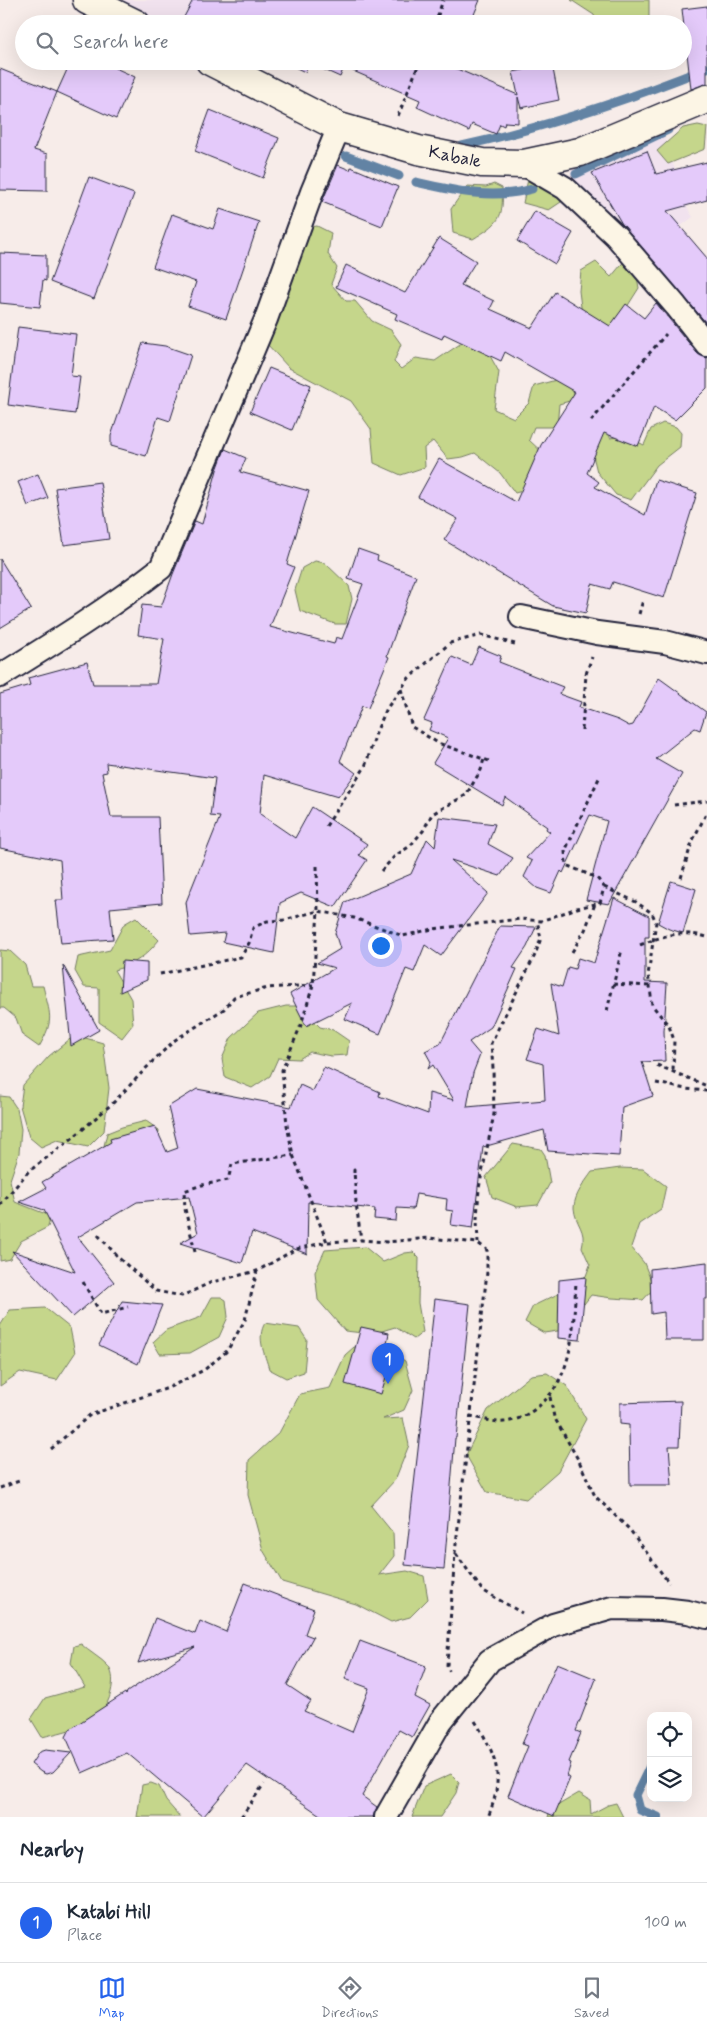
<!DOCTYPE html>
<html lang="en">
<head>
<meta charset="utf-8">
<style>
  :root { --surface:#fff; --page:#f6f6f7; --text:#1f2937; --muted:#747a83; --line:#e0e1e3; --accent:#2563eb }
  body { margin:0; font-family:Mynerve,sans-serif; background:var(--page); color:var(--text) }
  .controls { position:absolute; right:15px; bottom:15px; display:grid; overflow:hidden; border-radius:10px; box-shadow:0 5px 20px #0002 }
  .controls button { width:45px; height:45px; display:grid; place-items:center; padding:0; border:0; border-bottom:1px solid var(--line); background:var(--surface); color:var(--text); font:25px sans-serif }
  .you { position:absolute; left:380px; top:945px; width:18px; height:18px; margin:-12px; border:4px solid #fff; border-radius:50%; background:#1a73e8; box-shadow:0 0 0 8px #1a73e833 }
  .badge { display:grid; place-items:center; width:32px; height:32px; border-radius:50%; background:var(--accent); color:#fff; font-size:16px; font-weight:700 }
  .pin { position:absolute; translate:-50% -41px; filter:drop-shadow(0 1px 2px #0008) }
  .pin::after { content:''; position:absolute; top:26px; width:18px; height:15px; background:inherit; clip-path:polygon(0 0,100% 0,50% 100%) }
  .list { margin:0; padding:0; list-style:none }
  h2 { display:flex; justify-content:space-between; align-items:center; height:65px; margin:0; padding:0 20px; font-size:21px }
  h2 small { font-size:16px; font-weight:400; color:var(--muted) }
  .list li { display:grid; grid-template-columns:32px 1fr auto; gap:15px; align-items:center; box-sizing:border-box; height:80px; padding:0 20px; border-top:1px solid var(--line) }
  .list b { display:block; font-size:19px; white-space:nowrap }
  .list p { margin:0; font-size:16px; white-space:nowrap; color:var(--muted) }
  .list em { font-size:16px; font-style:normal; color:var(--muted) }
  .icon { flex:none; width:28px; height:28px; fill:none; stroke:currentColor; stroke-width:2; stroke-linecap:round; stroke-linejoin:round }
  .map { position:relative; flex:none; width:707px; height:1817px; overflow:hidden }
  .search { position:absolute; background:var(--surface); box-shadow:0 5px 20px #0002; left:15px; right:15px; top:15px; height:55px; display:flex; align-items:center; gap:12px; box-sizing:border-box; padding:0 18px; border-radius:28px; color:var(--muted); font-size:19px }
  .sheet { height:145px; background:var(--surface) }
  nav { display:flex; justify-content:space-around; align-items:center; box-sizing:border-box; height:70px; border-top:1px solid var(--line); background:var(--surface); font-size:14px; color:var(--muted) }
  nav a { display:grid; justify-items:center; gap:2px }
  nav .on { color:var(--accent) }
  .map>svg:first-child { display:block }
  .built { fill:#f1e2ee }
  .green { fill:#c5d68b; stroke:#747c63 }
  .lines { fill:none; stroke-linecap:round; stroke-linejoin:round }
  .stream { stroke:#6283a4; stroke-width:9 }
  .building { fill:#e4cafa; stroke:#22223b }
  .street-casing { stroke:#22223b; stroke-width:26 }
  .secondary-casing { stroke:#22223b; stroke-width:31 }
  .path { stroke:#22223b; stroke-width:3; stroke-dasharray:4 4; stroke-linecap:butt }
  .street { stroke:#fcf5e5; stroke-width:22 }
  .secondary { stroke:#fcf5e5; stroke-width:28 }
  .labels { text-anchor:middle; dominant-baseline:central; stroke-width:5; stroke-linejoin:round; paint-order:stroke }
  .street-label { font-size:18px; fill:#22223b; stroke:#fcf5e5 }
</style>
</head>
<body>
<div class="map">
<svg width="707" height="1817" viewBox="0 0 707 1817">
  <rect width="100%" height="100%" fill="#f7ece9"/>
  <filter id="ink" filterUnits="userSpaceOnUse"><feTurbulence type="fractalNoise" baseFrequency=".02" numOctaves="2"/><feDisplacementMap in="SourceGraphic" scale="10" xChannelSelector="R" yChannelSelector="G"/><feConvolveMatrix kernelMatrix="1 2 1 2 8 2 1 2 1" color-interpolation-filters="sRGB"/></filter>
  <g filter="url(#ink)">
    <path class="built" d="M110,0H216L206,24H170Z
      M661,128L689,211L693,217L641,256L570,185L571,169Z"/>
    <path class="green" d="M571,0H649V21L642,24H596L594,15Z
      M698,125L707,127L705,149L668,164L657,151L683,128Z
      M552,174L561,202L549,210L523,203L528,179Z
      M494,184L502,188C504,219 499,223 473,239L453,233L451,209L467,186L486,187Z
      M317,226L331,233L328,254L337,268L331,284L346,301H355L372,321L391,330L401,344L394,362L401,369L416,358L435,361L466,340L485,347L499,372L494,409L514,418L529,403L534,386L556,380L574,388L573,400L559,404L557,427H534L529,440L544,454L526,490L515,493L500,473L475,453L463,457L448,459L433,441L424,448L425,467L401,475L374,463L371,429L351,401L289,368L267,344L304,228Z
      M626,259L635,266L639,288L620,318L618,337L584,331L579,291L581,271L596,262L611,277Z
      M663,423L676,427L681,433L680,447L657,465L631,500L616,495L597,472L591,447L592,434L610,426V438L626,436L644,445L651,429Z
      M315,561L325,563L349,586L352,599L346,624H335L300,611L295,590L302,568Z
      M136,917L159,940C146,956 134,965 114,970L131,999L133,1024L122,1038L99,1022V988L84,987L75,971L78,957L110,950L124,924Z
      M0,950L10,951L25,965L31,986H43C50,1015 55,1019 39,1047L22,1035L16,1018L4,1008H0Z
      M286,1006H299L320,1027L333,1030L349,1041L347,1055L331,1056L310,1052L299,1059L278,1058L270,1076L252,1088L225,1077L222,1059L231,1038L258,1013Z
      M75,1035L103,1043L109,1088L104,1131L88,1147L57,1140L41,1147L29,1137L20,1106L23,1085L49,1056Z
      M0,1096L9,1097L17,1109L21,1129L19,1153L10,1180L15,1202L51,1216L48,1227L21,1241L10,1259L0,1261Z
      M146,1121L159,1130L157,1146H104L107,1133L122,1127Z
      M513,1144L541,1149L545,1155L550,1183L538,1205L517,1207L492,1197L486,1177Z
      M620,1168L643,1169L666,1186L661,1209L639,1224L631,1247L644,1263L654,1288L643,1300L612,1298L591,1295L564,1330L544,1333L525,1322L533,1306L562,1292L586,1276L590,1265L582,1247C587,1230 575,1224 574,1208C574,1195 585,1182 592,1172Z
      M365,1247L383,1262L405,1253L413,1252L419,1258L418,1303L423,1332L414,1339L395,1327L372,1334L345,1331L318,1300L315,1272L325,1250Z
      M212,1297H221L226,1300L228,1317L219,1337L190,1353L160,1354L153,1342L166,1330L201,1317Z
      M45,1308L70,1328L75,1353L57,1380L20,1372L0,1386V1326L10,1310Z
      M265,1323L299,1328L307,1340L304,1372L286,1378L269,1369C265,1354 256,1338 265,1323Z
      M354,1347L387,1350L405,1361L413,1390L404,1410L383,1419L403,1418L409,1445L395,1480L371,1506L393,1533L394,1556L379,1575L407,1571L424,1576L428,1599L410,1617L391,1622L356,1604L282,1582L263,1550L248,1495L249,1460L279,1433L300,1394L330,1388L345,1355Z
      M547,1373L567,1386L586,1419L558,1471L526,1499L487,1492L466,1455L488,1410L531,1375Z
      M81,1644C89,1652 101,1658 108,1666C114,1674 113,1683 111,1692C104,1724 71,1730 42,1737L31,1719L45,1698L85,1687L71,1663L74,1646Z
      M451,1774L459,1782L456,1793L440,1817H412L424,1786Z
      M151,1783L159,1786L166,1801L180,1817H137L142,1785Z
      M579,1793L590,1800L591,1814L608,1805L616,1803L623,1817H548L550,1810Z"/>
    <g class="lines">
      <path class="stream" d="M462,146C546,127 627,100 707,68
        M346,156L399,176
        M576,174L668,130
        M416,182C455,191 493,200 532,189
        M651,1764L636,1795L640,1810L658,1817"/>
    </g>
    <path class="building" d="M193,0H480L470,24H198L184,17Z
      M707,6V84L691,89L682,9Z
      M71,61H100L135,77L116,119L57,92Z
      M282,61H452L450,66L518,95L513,72L552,64L559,100L521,108L518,97V123L505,122L504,126L500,124L496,134L472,124L469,131L417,107L420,100L344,67L340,77L309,63L305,72Z
      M0,69L57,92L34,150L47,154V191L0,190Z
      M210,110L279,138L263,178L195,151Z
      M647,151L656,174L707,162V200L667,211L707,258V324L622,224L592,173Z
      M338,165L350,170L351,167L398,187L382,226L322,202Z
      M89,177L134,194L94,299L50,282Z
      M220,209L259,222L226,319L188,306L196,282L153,267L172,214L213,229Z
      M535,211L573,233L555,264L517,241Z
      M439,238L476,261L461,285L494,301L490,309L532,328L555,292L610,326L626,304L644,318L656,303L697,353L707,358V388L675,420L654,407L638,446L604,433L587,473L599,482L595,487L645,515L656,480L697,493L664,598L613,582L610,589L592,584L586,613L553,606L444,540L458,519L418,497L439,459L516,502L541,445L575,392L505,352L501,361L444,334L442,339L395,319L397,314L336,287L346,265L405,293Z
      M0,253L46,255V281L43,280L40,307L0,303Z
      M18,327L76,334L71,376L80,377L75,414L8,405Z
      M143,343L165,346L191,355L170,421L158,417L146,456L111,446V436Z
      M269,368L311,385L292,430L250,412Z
      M225,449L246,458L240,472L309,491L287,564L294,567L270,627L334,644L336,637L342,639L363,584L348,579L358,549L378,556L377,560L416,576L387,656L389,657L368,708L362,706L340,761L356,773L338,797L264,775L260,814L295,838L312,807L367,844L359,855L367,860L335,907L301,893L280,903L274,953L223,942L225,933L190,936L186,902L220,817L210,816L215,778L106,763L107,772L102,773L111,817H158L162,903L110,908L113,939L61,943L56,900H63L60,860L0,848V694L30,685L28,678L87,662L93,684H156L164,639L138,635L142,605L161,607L173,574L195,521L202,524L217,470Z
      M38,474L48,498L28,506L18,482Z
      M100,482L109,539L64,545L55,488Z
      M0,559L31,609L0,628Z
      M479,647L501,656L499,662L563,687L559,694L581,702L579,707L618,720L629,726L633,725L659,678L706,712L700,730L695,728L656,759L682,774L609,904L586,900L607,821L590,815L563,873L561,871L551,893L537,888L524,877L532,861L526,858L550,832L546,829L547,827L505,797L502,805L433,763L448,738L429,730L432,723L424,720L452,657L471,665Z
      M439,817L495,824L488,844L513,858L500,876L451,860L488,893L441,956L425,945L414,972L406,969L380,1034L345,1019L352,1003L306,1026L290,994L335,968L317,963L340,949L335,933L345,902L411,874L427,839L435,847Z
      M671,881L696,889L683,933L669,929L658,923Z
      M614,898L649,916V937H645V982L667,983L664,1031L665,1061L642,1062L653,1096L622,1107L619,1156L548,1151L544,1130L483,1147L473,1228L451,1225L453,1211L446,1210L447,1199L416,1194L413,1209L397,1208L396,1221L374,1219L375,1209L308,1202L307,1254L252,1232L242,1263L180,1243L198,1233L189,1197L137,1202L78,1237L114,1282L73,1317L12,1251L75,1272L44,1210L19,1202L46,1188L42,1182L111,1142L110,1139L155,1126L167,1152L178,1148L168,1107L197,1089L291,1107L300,1085L313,1091L324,1067L380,1092L379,1096L428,1114L429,1093L454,1100L433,1065L428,1069L431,1062L425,1051L440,1044L500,926L536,927L527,947L513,968L517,969L491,1027L469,1042L480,1055L473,1073L467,1107L545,1100L543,1064L527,1059L538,1029L559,1036L551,983L562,987L568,967L575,969L578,958L594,963Z
      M122,961L147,963V980L120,992Z
      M63,965L99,1030L71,1046Z
      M707,1262V1299H704V1340H665L664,1312L651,1314L650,1269Z
      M586,1277L580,1340L558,1338L559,1280Z
      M435,1299L470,1304L456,1438H455L444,1569L405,1565Z
      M122,1301L162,1305L138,1364L99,1345Z
      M361,1327L389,1333L382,1368L388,1370L381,1394L345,1384Z
      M681,1401L679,1446H669L672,1485H630L629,1425L620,1424V1403Z
      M245,1583L314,1609L305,1634L313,1637L287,1685L311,1701L304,1711L352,1732L369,1688L345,1679L360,1641L426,1666L415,1697L430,1705L412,1737L399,1730L362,1796L377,1807L373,1817H323L247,1765L203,1817L127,1753L82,1773L66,1737L70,1729L125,1693L126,1695L127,1692L195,1647L138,1663L155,1618L195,1634L200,1621L226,1632Z
      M557,1663L596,1679L576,1731L581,1733L569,1762L571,1763L567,1776L570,1778L554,1816L508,1796L528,1746L522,1744Z
      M45,1750L71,1753L53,1772L46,1774L41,1772L31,1764L39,1752Z"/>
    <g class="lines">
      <defs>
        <path id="street" d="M524,164L565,188L616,236L676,306L707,345
          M521,617L597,633L665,642L707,653
          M0,676C55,642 110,608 161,568L266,319L312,192L339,127
          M386,1817L441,1721L490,1660L553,1625L612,1608L662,1609L688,1612L707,1617"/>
        <path id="secondary" d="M87,0L136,24
          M210,61L339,127L418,150L482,163L524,164L580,152L707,99"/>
      </defs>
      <use href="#street" class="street-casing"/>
      <use href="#secondary" class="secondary-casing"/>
      <path class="path" d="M435,24L443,0
        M398,116L420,61
        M591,421L666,334
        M639,614L643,600
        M401,689L412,727L438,743L489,761
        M582,730L586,674L592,657
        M674,805L707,801
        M326,826L365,767L377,730L387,708L409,678L450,643L481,635L515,644
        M317,866L318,911L313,985L301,1025L282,1070L287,1125L293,1155L327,1242
        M381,871L395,856L410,846L423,831L432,814L466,795L481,770L484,759
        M681,878L692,842L707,812
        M604,887L636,902L652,913L656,922L648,975L650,986L652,1005L669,1026L674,1040L673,1071
        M640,945C665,935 681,930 707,937
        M572,952L585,930L595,904
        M160,974L241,957L249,943L253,928L267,921L284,920L318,911L354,918L403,936L432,929L486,923L520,919L541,921L577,908L600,903L604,887L597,878L566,865L565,851L600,776
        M613,984L650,986
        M607,1011L622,949
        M657,1065L707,1086
        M656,1083L686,1089L707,1091
        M354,1173V1170L356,1203L361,1240
        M0,1205L28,1172L75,1136L114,1102L152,1062L175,1040L224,1009L234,997L268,988L313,985
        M98,1235L120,1259L156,1291L182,1296L212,1282L257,1271L296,1249L327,1242L361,1240L387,1242L429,1238L478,1243L487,1250V1272L455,1553L447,1665L449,1671
        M478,1243L477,1219L479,1188L494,1114L493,1068L491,1043L535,955L541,938L537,921
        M195,1252L185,1209L184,1191L202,1185L228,1180L232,1164L293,1155
        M83,1282L101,1314L128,1307
        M550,1397L554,1417L579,1461L595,1496L630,1530L669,1583
        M470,1416C481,1418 494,1423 504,1422C517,1421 529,1414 539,1406C575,1375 573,1326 576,1282
        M51,1449L90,1415L168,1388L204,1370L227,1351L245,1320L257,1271
        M0,1488L19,1481
        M456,1554L482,1590L522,1613
        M475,1721C497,1757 505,1776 488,1817
        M241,1817L264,1784"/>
      <use href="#street" class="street"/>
      <use href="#secondary" class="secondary"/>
    </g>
  </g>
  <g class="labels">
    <g class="street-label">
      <text transform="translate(455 157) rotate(11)">Kabale</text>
    </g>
  </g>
</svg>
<div class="controls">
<button><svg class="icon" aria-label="locate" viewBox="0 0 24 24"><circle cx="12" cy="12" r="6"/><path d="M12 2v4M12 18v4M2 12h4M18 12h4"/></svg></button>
<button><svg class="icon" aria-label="layers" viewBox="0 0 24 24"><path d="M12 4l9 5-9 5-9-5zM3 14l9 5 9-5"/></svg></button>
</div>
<div class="you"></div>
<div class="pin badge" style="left:388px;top:1384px">1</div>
<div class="search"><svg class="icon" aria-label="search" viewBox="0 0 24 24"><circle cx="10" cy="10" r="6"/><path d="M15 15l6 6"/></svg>Search here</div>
</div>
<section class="sheet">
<h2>Nearby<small></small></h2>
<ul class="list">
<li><span class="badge">1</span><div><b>Katabi Hill</b><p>Place</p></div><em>100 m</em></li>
</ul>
</section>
<nav>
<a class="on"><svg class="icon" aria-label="map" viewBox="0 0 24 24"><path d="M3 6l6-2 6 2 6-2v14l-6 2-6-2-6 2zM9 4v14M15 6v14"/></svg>Map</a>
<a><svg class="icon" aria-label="directions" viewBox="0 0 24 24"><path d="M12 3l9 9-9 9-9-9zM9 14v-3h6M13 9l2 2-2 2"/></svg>Directions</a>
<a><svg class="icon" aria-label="saved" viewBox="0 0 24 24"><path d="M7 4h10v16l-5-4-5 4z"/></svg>Saved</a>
</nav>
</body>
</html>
